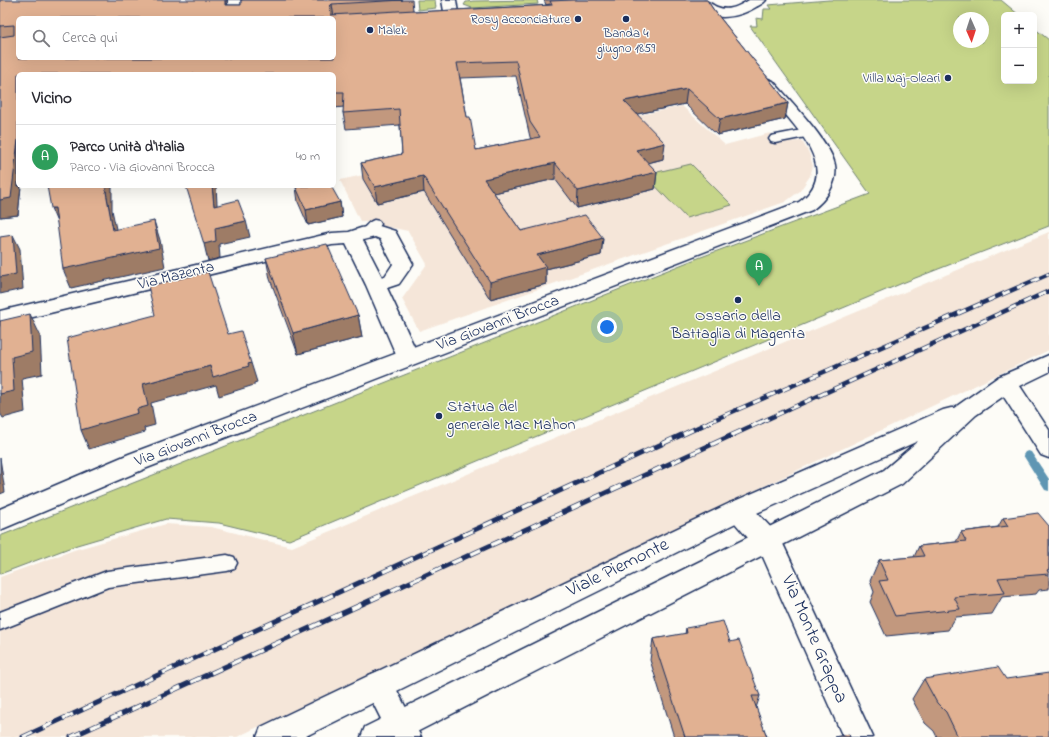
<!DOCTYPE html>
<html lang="it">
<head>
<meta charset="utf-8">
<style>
  :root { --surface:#fff; --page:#f7f7f7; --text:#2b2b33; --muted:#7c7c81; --line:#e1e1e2; --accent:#1a73e8 }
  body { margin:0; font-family:"Indie Flower",sans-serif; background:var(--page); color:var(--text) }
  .controls { position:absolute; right:12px; top:12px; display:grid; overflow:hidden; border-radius:6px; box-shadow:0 4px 16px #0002 }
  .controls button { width:36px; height:36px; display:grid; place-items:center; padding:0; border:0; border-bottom:1px solid var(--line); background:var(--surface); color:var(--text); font:20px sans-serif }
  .compass { position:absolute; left:953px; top:12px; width:36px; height:36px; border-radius:50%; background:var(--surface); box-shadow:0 4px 16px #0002; rotate:177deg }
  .you { position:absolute; left:607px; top:327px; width:14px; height:14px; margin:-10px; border:3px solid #fff; border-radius:50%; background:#1a73e8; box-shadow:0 0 0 6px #1a73e833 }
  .badge { display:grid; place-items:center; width:26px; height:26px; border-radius:50%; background:var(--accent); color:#fff; font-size:13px; font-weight:700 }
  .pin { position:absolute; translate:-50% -33px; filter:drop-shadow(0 1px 2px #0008) }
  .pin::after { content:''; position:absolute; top:21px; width:14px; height:12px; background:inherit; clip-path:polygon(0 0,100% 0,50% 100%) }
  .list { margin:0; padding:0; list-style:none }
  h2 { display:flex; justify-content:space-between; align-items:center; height:52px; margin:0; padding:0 16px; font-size:17px }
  h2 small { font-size:13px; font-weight:400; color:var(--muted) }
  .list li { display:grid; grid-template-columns:26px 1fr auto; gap:12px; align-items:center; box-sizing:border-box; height:64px; padding:0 16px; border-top:1px solid var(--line) }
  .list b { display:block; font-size:15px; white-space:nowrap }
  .list p { margin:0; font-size:13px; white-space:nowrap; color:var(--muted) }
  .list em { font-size:13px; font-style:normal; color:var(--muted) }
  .icon { flex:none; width:22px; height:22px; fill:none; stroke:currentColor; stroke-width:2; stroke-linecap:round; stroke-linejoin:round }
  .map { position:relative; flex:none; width:1049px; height:737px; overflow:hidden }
  .search { position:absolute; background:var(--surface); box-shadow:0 4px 16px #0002; left:16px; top:16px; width:320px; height:44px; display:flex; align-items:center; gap:10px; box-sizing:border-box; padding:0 14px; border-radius:6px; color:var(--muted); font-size:15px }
  .panel { position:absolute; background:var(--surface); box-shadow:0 4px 16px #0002; left:16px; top:72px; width:320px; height:116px; border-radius:6px }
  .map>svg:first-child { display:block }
  .built { fill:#f5e6d9 }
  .green { fill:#c6d589; stroke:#708274; fill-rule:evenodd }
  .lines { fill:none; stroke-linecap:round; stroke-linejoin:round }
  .stream { fill:#5f96b3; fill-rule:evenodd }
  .lane-casing { stroke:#1b2f5e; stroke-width:3 }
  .street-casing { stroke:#1b2f5e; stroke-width:3 }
  .secondary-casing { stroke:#1b2f5e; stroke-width:3 }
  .lane { fill:#fdfcf7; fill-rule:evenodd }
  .street { fill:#fdfcf7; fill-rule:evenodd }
  .secondary { fill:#fdfcf7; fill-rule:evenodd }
  .rail-far1-casing { stroke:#1b2f5e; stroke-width:4.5 }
  .rail-casing { stroke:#1b2f5e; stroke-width:5 }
  .rail-far1 { stroke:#fdfcf7; stroke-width:3; stroke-dasharray:8; stroke-linecap:butt }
  .rail { stroke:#fdfcf7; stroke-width:3.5; stroke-dasharray:11; stroke-linecap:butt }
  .wall { fill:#c2987e; stroke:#1b2f5e; fill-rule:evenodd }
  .shaded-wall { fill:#9e7c66; stroke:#1b2f5e }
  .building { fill:#e1b192; stroke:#1b2f5e; fill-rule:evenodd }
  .poi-dot { fill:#1b2f5e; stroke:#fdfcf7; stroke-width:1.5 }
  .labels { text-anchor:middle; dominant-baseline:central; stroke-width:3; stroke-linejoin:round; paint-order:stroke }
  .far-poi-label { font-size:13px; fill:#1b2f5e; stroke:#fdfcf7; text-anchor:end }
  .street-label { font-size:16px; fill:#1b2f5e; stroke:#fdfcf7 }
  .poi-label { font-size:16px; fill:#1b2f5e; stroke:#fdfcf7 }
  .near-street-label { font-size:19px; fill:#1b2f5e; stroke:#fdfcf7 }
</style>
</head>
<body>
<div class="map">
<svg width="1049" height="737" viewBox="0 0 1049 737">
  <rect width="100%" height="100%" fill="#fdfcf7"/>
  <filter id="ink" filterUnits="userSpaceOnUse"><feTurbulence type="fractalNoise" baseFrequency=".025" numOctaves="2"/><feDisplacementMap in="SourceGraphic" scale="8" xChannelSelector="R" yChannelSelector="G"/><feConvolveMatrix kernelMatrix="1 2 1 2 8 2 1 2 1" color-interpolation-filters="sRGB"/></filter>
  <g filter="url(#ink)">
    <path class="built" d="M682,106L725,145L770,133L777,142L802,141L809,153L813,166L810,176L800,191L785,202L419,331L402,299L427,264L408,231L360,221L340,180Z
      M1049,232V350L972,387L237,737H0V577L74,550L166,524L211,527L292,547Z"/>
    <path class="green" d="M417,0H435L436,8L418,10Z
      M537,0L538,4L472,8L464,5L466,2L473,1Z
      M829,0H1001L1019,15H1004V81H1034V28L1049,40V226L905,282L289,540L219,523L166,519L77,545L0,574V536L693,260L870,194L750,26H757L756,18L763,19L764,9H771L768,5ZM959,18H983V42H959Z
      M691,164L732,205L686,218L645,175Z"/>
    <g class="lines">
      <path class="stream" d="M1028,451L1031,452L1049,479V491L1045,490L1023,455L1025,452Z"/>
      <defs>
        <path id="lane" d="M807,129L811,130L813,133L811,136L775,143L771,142L769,139L771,136Z
          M374,220L379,221L381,224C376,231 373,237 363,235L361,232C365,227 368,222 374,220Z
          M227,555L234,557L237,563L234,569L227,571L108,587L0,630V612L107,571Z"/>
        <path id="street" d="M228,0H242L243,18H229Z
          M376,225L395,231L413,264L399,284L387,288L419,357L416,362L408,364L400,362L397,357L366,285L346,244L332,245L0,325V311L332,233L349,232L361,228ZM375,237L380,239L393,264L385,276L382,277L363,240Z
          M1006,375L1014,377L1049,430V458L1041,455L995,383L998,377Z
          M739,500L748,503L776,533L783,544L873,737H843L763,557C753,540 736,528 726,510L730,503Z
          M379,671L389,675L421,737H390L364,685L369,675Z"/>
        <path id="secondary" d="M442,0H456L458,13H481L483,16L481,19L452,21L447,20L445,17Z
          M749,0H766C763,4 759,5 756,7C740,17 711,24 698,5L700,2L705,1C710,2 712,5 717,7C729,12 739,6 749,0Z
          M768,79L773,81C789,99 831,143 835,165C838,183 826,200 812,210L147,468L0,530V509L129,454L799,202C848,167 782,115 760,84L763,81Z
          M1049,355V372L1014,389L976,415L902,484L407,737H361L365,727L884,470L918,441L748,517L304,737H257L261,727L730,503L943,410L951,408H954L998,377Z"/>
      </defs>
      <use href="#lane" class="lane-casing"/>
      <use href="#street" class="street-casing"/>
      <use href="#secondary" class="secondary-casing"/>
      <use href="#lane" class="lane"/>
      <use href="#street" class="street"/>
      <use href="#secondary" class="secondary"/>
      <defs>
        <path id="rail-far1" d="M709,422L1049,274
          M761,422L1049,291"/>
        <path id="rail" d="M23,737L712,421
          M71,737L763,421"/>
      </defs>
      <use href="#rail-far1" class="rail-far1-casing"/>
      <use href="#rail" class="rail-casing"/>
      <use href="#rail-far1" class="rail-far1"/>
      <use href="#rail" class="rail"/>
    </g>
    <path class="wall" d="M0,0L227,5H241V0H412L413,10L415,12L534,6L550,5V4L546,5L544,0H707L713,9L788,103L785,119L717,135L685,104L637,114L663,159L648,163L657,172L655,189L577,208L555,179L494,193L521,231L603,238L601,255L546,269V284L490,299L424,192L377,203L363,179L361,163L402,154L400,125L346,129L343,113L344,107L334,108V74H18V186H21L18,215L0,217ZM516,76L530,137L531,139L476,150L467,117L460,78Z
      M296,187L340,202L342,217L308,225L298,202Z
      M266,258L358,315L362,337L298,354L270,279Z
      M1003,518L1049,526V589L1039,590L1036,594L1002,597L992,614L956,617L948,630L886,636L870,602L874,592L870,581L879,560L914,557L919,546L956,542L961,532L998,527Z
      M686,628L730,642L760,696L756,708L767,737H674L650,660L653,639L685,634Z
      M924,679H1006L1049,737H937L934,731L925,723L912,699Z"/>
    <path class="shaded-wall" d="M225,0H227L228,18L225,5Z
      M332,4L334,18H331L330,6Z
      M687,89L685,104L623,117L624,101Z
      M788,103L785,119L717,135L720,119Z
      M18,140V186H21L18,215L0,217V200Z
      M665,143L663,159L635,166L636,150Z
      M555,163V179L485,195L484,179Z
      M657,172L655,189L577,208L578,191Z
      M423,176L424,192L377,203L375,187Z
      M106,186H112V210L120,248L113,230L106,192Z
      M212,186H216L218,222L214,206Z
      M340,202L342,217L308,225L306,210Z
      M51,208H55L59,227Z
      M154,221L160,240L165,267L71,288L63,269Z
      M246,221L250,237L219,244L220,258L208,261L204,244L215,228Z
      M13,235L20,249L23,289L0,294V277Z
      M603,238L601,255L546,269V284L490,299V282L537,255Z
      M30,314L40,335L42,374L22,378L25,412L3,418L0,413V394L12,357Z
      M358,315L362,337L298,354L293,333Z
      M251,363L257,382L254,383V385L219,396L216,385L151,403L155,425L144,428L145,432L89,449L81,430L137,409L143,384L210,366L248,364Z
      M0,458L5,492L0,494Z"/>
    <path class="building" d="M0,0H225V5H241V0H403L332,4L330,6L331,15L414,10L415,12L534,6L552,5L550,1L572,0H707L713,9L788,103L720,119L687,89L624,101L665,143L636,150L657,172L578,191L555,163L484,179L521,231L585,215L603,238L537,255L546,267L490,282L423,176L375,187L361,163L402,154L399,109L343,113L344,92H334V74H18V140L11,198L0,200V37L14,35V25L0,26ZM18,18H334V58H18ZM516,61L530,122L540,137L476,150L470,117H467L457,63Z
      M47,186H106V192L113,230L154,221L159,248L63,269L55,208H51Z
      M186,186H212L214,206L238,200L246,221L215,228L216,241L204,244Z
      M302,186H331L340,202L306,210L296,187Z
      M13,235L16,274L0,277V237Z
      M327,244L358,315L293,333L266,258Z
      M208,272L228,334L241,331L251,363L248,364L249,366L213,377L210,366L143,384L148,406L137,409L138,413L81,430L67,338L155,315L148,286Z
      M30,314L32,352L12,357L14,391L0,394V321Z
      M1038,513L1049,526V569L1047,570L1049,574L998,578L1005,593L954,597L960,609L895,616L879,581L888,580L879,560L924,556L919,546L966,541L961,532L1008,526L1003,518Z
      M723,621L730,642L739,640L760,696H752L767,737H685L653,639L687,633L686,628Z
      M998,667L1006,679L1049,673V737H958L946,712L937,703L924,679Z
      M849,734L850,737H834Z"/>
  </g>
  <g class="poi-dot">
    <circle cx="578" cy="19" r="4"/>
    <circle cx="626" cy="19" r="4"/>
    <circle cx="370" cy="30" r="4"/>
    <circle cx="948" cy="78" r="4"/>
    <circle cx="738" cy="300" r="4"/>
    <circle cx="439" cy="416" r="4"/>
  </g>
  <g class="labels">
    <g class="far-poi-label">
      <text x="570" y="19">Rosy acconciature</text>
      <text x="378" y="30" text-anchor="start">Malek</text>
      <text x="626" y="33" text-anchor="middle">Banda 4<tspan x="626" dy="15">giugno 1859</tspan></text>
      <text x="940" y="78">Villa Naj-Oleari</text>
    </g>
    <g class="street-label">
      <text transform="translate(176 276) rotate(-14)">Via Mazenta</text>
      <text transform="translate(498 323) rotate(-21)">Via Giovanni Brocca</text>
      <text transform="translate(196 439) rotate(-21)">Via Giovanni Brocca</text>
    </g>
    <g class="poi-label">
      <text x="738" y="316">Ossario della<tspan x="738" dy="18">Battaglia di Magenta</tspan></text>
      <text x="447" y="407" text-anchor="start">Statua del<tspan x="447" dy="18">generale Mac Mahon</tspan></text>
    </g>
    <g class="near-street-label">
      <text transform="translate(618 568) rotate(-26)">Viale Piemonte</text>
      <text transform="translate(814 639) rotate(66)">Via Monte Grappa</text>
    </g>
  </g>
</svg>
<div class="controls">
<button>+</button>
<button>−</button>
</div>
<svg class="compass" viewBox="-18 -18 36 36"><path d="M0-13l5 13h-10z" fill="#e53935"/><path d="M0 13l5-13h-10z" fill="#7c7c81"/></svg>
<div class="you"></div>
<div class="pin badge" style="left:759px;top:286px;background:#2e9e5b">A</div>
<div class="search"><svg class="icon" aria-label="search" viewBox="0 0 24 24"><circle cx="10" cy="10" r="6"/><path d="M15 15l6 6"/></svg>Cerca qui</div>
<section class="panel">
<h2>Vicino<small></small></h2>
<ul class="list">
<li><span class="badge" style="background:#2e9e5b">A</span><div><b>Parco Unità d'Italia</b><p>Parco · Via Giovanni Brocca</p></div><em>40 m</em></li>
</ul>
</section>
</div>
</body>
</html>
